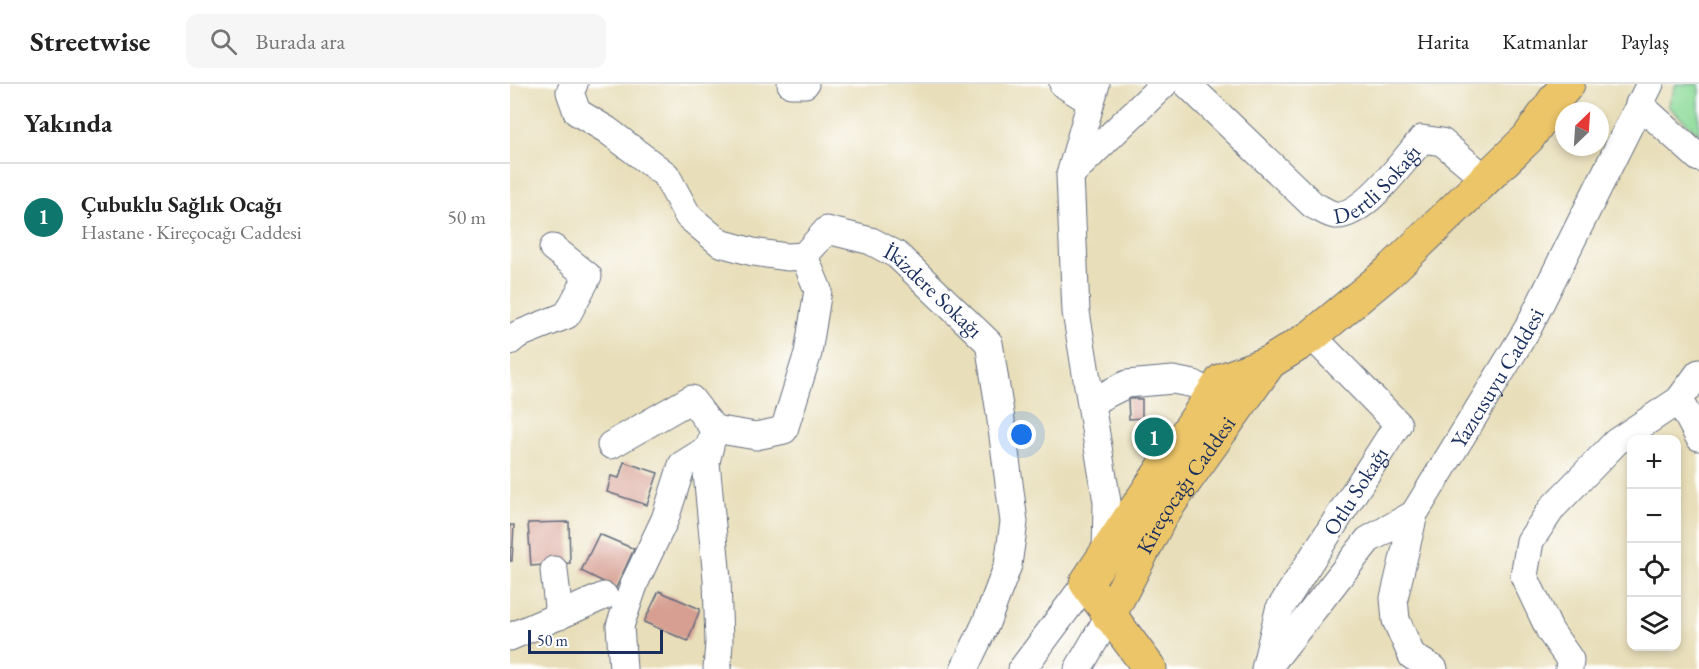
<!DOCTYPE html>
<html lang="tr">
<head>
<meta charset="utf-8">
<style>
  :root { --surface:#fff; --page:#f6f6f6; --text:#222; --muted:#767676; --line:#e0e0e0; --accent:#0f766e }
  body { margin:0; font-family:"EB Garamond",serif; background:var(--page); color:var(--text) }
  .controls { position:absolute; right:18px; bottom:18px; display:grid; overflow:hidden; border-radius:12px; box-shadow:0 3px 9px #0003 }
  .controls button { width:54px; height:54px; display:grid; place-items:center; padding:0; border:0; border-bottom:2px solid var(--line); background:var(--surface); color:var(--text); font:30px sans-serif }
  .compass { position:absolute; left:1045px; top:18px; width:54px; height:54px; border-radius:50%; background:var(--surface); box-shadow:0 3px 9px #0003; rotate:25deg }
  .scale { position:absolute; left:18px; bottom:15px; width:135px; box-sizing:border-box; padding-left:6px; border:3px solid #1b2f5e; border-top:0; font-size:16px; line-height:21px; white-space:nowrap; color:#1b2f5e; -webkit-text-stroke:4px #fff; paint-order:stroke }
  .you { position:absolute; left:512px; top:351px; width:21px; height:21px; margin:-15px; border:4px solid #fff; border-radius:50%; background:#1a73e8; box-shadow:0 0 0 9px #1a73e833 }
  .badge { display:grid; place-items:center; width:39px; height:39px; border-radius:50%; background:var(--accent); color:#fff; font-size:20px; font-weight:700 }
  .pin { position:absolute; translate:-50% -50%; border:3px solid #fff; box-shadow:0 2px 6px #0006 }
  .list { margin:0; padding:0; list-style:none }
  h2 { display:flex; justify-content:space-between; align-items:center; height:78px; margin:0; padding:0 24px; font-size:26px }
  h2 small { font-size:20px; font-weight:400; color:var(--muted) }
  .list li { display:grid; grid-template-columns:39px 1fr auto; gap:18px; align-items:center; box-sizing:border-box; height:108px; padding:0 24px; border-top:2px solid var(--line) }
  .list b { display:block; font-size:22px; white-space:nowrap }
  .list p { margin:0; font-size:20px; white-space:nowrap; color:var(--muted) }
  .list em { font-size:20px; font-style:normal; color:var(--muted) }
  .icon { flex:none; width:33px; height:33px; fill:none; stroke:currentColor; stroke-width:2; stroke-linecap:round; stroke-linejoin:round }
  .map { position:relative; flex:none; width:1189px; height:585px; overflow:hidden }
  header { display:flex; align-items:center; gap:36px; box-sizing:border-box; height:84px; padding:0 30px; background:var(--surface); border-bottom:2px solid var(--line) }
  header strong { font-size:28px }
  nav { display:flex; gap:33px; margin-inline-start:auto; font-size:21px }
  .search { width:420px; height:54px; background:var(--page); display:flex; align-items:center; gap:15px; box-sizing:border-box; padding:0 21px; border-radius:12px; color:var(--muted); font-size:22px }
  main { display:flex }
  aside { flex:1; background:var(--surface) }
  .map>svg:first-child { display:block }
  .green { fill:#8cda98; stroke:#54847b; stroke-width:1.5 }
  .building { fill:#d79f92 }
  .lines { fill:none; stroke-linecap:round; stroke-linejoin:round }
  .minor-casing { stroke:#636c7e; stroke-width:29 }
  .major-casing { stroke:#636c7e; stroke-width:35 }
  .minor { stroke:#fff; stroke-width:27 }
  .major { stroke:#edc569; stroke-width:33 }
  .labels { text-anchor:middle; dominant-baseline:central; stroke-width:4.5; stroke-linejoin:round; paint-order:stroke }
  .street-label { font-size:22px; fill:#1b2f5e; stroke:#fff }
</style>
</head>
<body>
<header>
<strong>Streetwise</strong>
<div class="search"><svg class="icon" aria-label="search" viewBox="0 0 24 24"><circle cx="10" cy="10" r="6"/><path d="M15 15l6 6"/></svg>Burada ara</div>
<nav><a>Harita</a><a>Katmanlar</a><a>Paylaş</a></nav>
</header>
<main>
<aside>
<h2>Yakında<small></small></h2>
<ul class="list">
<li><span class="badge">1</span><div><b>Çubuklu Sağlık Ocağı</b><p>Hastane · Kireçocağı Caddesi</p></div><em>50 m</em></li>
</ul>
</aside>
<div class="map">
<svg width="1189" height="585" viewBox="0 0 1189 585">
  <rect width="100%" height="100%" fill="#fff"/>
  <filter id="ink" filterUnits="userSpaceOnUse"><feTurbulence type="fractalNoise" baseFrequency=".0167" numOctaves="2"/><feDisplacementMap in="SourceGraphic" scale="12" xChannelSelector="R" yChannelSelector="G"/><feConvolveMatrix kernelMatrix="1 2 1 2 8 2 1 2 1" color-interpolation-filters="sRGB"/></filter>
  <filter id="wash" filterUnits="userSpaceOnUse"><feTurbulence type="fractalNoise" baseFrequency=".008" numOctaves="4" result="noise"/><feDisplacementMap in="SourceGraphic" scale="24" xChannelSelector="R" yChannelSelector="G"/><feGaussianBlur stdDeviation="1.35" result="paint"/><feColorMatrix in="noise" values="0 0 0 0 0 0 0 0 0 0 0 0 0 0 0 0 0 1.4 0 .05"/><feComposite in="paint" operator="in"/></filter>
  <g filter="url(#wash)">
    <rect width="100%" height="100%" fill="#e8deb9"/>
    <path class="green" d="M1166,0H1189V50L1158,22Z"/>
    <g id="blocks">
      <path class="building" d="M618,315H632V334L619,335Z
        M655,337L657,362L633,366L629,343Z
        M114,378L148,389L137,421L97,408L101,392L109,394Z
        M59,438L60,479L21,482L18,439Z
        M0,441H4L2,477H0Z
        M89,450L124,465L106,504L71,487Z
        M149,507L190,525L178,557L134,538Z"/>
    </g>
  </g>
  <g filter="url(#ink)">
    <use href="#blocks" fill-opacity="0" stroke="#636c7e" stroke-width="1.5"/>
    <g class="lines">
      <defs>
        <g id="minor">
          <path d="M64,0L60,8L67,28L97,46L156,91L178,132L210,159L243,168L277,173L294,172"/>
          <path d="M281,0H295"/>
          <path d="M553,0L580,17"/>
          <path d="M586,0L560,91L566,228L597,418L596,469"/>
          <path id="s1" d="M677,0L803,121C810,124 818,130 825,131C853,134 895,75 912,55L932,58L976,95"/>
          <path d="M1129,20L1189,74"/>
          <path d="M561,90L654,0"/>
          <path id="s2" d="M294,172L317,146L361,157L387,171L479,259L490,329L504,438L498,481L476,539L454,585"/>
          <path d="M0,257L7,251L57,231L78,192L43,164"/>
          <path d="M1169,316L1189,353"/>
          <path d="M581,318L617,300L663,296L684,300L701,312"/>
          <path d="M101,361L181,315L204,345"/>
          <path d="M44,486L49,532"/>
          <path d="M0,553L94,512"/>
          <path d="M759,582L858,456L904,430"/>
          <path d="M113,585L110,542L125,498L155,435L172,381L199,364"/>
          <path d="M207,585L209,559L207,495L196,378L204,345L246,352L274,346L298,269L308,206L294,172"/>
          <path d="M512,585L576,499"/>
          <path d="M568,585L599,532"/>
          <path id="s3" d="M755,585L769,526L888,340L802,252"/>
          <path id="s4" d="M924,585L902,572L886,536L884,514L904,430L1018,244L1140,0"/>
          <path d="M1059,585L1060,576L1040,547L1014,492L1020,457L1043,423L1106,358L1169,316L1189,289"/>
        </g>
        <g id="major">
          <path id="s5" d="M599,532L652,430L760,278"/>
          <path d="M640,585L576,499L712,296L760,278L802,252L879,188L1018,54L1046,14L1058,0"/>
        </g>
      </defs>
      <use href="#minor" class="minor-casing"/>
      <use href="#major" class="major-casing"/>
      <use href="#minor" class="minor"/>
      <use href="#major" class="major"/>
    </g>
  </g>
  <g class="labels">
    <g class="street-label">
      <text stroke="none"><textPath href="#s1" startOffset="252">Dertli Sokağı</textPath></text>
      <text stroke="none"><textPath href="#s2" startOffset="160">İkizdere Sokağı</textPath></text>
      <text stroke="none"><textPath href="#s4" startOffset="333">Yazıcısuyu Caddesi</textPath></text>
      <text stroke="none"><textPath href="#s5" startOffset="152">Kireçocağı Caddesi</textPath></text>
      <text stroke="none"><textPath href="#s3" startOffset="202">Otlu Sokağı</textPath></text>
    </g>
  </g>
</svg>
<div class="controls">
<button>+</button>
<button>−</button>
<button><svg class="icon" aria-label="locate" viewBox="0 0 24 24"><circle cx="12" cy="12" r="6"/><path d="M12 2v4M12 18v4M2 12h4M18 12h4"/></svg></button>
<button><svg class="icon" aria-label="layers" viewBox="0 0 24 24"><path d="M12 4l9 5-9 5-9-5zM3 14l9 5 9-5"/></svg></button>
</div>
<svg class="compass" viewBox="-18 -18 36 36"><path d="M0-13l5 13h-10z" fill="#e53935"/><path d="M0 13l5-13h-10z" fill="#767676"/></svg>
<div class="scale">50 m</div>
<div class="you"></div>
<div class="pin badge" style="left:644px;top:353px">1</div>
</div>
</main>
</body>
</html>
